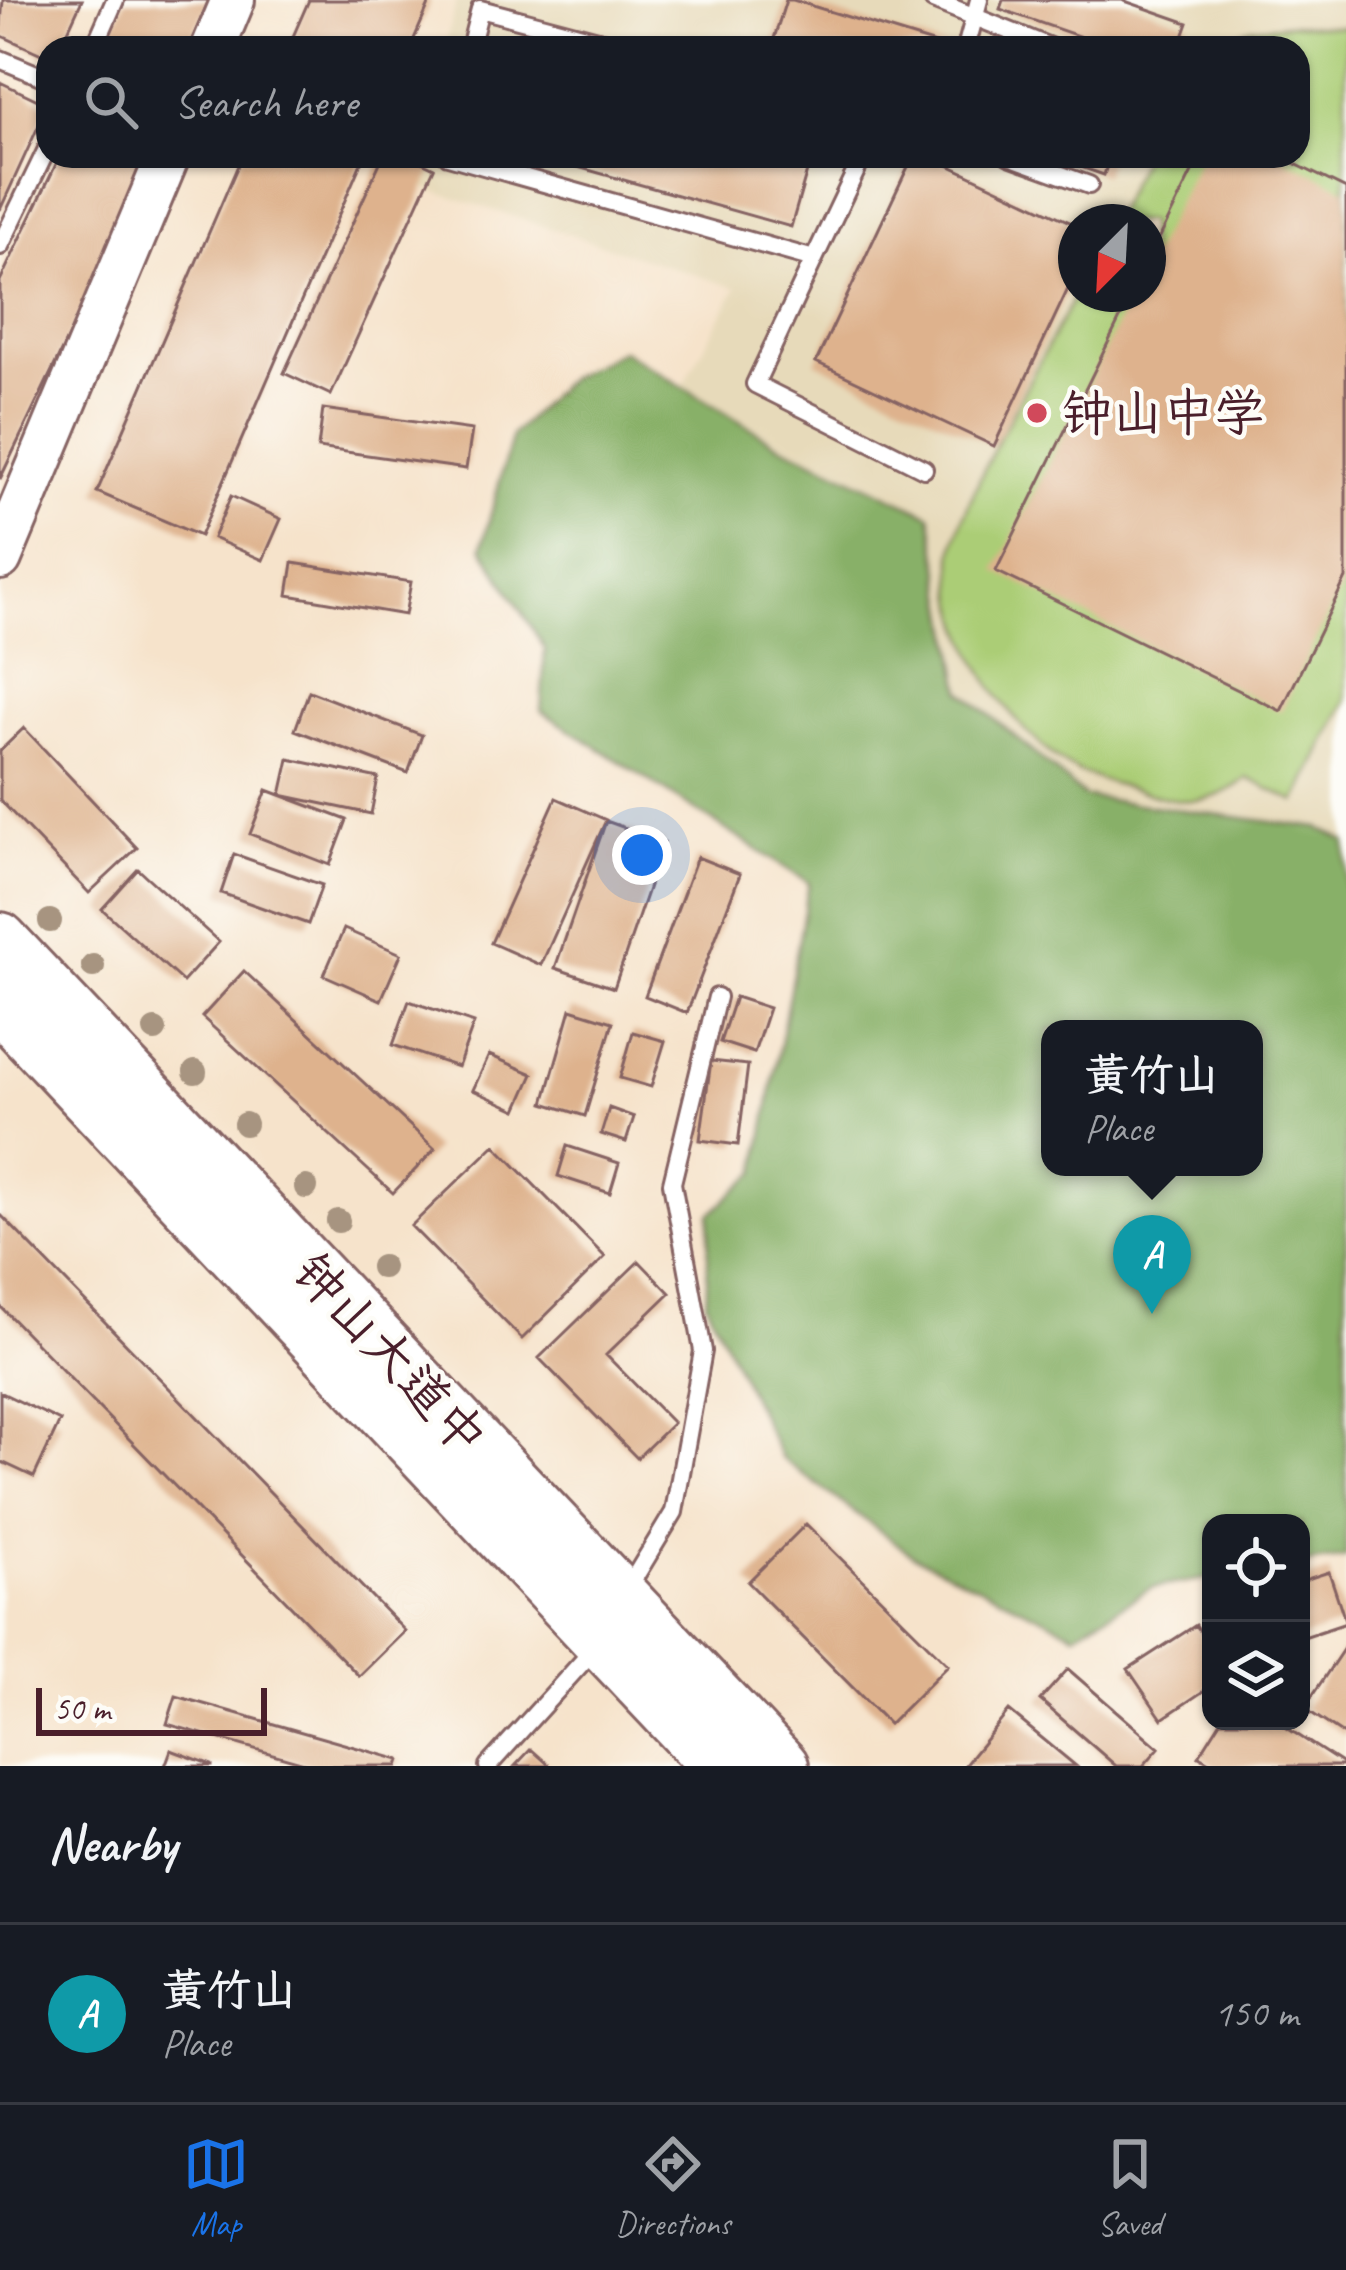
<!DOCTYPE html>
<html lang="en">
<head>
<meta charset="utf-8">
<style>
  :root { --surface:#171b24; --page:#20242c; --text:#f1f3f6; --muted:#9ea1a6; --line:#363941; --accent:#1a73e8 }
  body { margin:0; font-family:Caveat,"LXGW WenKai TC",sans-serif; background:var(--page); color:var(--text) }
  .controls { position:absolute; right:36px; bottom:36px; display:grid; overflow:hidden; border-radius:24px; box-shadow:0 3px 9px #0004 }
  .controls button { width:108px; height:108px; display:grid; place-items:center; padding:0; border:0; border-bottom:3px solid var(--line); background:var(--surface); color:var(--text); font:60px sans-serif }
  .compass { position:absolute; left:1058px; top:204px; width:108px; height:108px; border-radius:50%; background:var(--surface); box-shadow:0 3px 9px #0004; rotate:204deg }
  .scale { position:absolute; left:36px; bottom:30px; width:231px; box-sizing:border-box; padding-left:12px; border:6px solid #4a1f2b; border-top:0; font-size:33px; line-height:42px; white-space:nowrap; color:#4a1f2b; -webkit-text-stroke:9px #fdfcf7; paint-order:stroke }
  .you { position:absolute; left:642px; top:855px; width:42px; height:42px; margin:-30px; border:9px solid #fff; border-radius:50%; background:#1a73e8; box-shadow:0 0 0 18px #1a73e833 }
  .badge { display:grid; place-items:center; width:78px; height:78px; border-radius:50%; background:var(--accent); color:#fff; font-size:39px; font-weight:700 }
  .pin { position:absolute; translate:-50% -99px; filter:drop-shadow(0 3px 6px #0008) }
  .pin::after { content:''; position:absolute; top:63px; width:42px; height:36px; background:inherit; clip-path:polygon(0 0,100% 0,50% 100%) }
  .popup { position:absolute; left:1041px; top:1020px; width:222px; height:156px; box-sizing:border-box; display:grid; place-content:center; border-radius:24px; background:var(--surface); filter:drop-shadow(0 3px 9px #0005); font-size:39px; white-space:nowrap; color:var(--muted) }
  .popup b { font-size:45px; color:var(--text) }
  .popup::after { content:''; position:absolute; left:50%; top:100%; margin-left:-24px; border:24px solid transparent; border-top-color:var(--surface) }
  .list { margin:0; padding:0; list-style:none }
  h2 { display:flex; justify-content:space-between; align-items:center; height:156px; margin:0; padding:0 48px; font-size:51px }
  h2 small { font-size:39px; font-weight:400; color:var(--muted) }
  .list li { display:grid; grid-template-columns:78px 1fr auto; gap:36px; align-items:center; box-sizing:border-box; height:180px; padding:0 48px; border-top:3px solid var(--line) }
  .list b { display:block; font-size:45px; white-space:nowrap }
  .list p { margin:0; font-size:39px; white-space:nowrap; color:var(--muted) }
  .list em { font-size:39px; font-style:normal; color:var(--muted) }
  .icon { flex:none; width:66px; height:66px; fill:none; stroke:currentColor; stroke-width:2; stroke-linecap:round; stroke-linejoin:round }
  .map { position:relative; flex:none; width:1346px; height:1766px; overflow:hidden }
  .search { position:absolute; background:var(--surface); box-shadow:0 3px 9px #0004; left:36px; right:36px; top:36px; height:132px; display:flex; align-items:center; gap:30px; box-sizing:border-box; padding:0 42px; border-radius:36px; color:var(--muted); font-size:45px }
  .sheet { height:336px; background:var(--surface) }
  nav { display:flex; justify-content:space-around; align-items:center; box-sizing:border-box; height:168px; border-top:3px solid var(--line); background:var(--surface); font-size:33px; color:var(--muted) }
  nav a { display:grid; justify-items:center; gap:6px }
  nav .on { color:var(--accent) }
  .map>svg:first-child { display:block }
  .built { fill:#e7daba; fill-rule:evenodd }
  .green { fill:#abcd76; stroke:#7a7650; stroke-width:3 }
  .forest { fill:#88b067; stroke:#696849; stroke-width:3; fill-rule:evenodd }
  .building { fill:#deb28d }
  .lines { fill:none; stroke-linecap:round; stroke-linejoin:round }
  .service-casing { stroke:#866463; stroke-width:22 }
  .tertiary-casing { stroke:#866463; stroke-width:48 }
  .trunk-casing { stroke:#866463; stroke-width:60 }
  .service { stroke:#fff; stroke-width:16 }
  .tertiary { stroke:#fff; stroke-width:42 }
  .trunk { stroke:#fff; stroke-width:54 }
  .tree { fill:#a79480 }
  .poi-dot { fill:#d1495b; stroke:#fdfcf7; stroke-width:4.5 }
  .labels { text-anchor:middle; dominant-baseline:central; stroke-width:9; stroke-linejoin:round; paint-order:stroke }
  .poi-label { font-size:51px; fill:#4a1f2b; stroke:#fdfcf7; text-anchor:start }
  .street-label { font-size:51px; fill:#4a1f2b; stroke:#fdfcf7 }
</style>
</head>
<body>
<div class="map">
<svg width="1346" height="1766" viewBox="0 0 1346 1766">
  <rect width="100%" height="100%" fill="#fdfcf7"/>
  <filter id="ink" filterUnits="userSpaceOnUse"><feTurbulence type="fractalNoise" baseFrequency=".00833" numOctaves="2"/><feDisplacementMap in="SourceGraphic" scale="24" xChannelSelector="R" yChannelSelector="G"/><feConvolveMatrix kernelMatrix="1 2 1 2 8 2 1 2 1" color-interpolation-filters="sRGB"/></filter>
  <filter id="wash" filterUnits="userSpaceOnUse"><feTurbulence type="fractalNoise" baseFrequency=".004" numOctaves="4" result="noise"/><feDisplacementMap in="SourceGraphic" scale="48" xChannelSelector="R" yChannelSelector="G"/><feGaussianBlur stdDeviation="2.7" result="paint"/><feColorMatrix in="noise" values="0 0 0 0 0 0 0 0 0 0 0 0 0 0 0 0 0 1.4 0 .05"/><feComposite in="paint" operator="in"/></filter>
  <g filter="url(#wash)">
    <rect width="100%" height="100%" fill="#f6e3cb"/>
    <path class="built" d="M457,0H1346V841L1319,828L1086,797L962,691L931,515L774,442L683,385L737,288L409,183L416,156H1298V48H444ZM1076,222H1148V294H1076Z"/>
    <path class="green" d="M1288,24L1346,27V701L1296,802L1247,778C1208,809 1182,803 1136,790C1109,783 1074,774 1052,755C995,706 950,635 953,557C956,506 1049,347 1076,292L1148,294V222H1111L1143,156H1298V48H1206L1252,28Z"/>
    <path class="forest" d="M622,350L774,442L931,515L962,691L1085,797L1319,828L1346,841V1557L1301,1564V1523H1211V1578L1151,1588L1076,1633L914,1556L781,1458L706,1303L710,1214L757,1172L809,883L541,711L545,649L482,547L512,435L567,379ZM1050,1029H1254V1167H1050Z"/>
    <g id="blocks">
      <path class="building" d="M3,0H82L60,48H48V57L0,35Z
        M125,0H209L188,48H104Z
        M309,0H431L410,48H288Z
        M786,0H793L949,48H771Z
        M1003,0H1122L1188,23L1179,48H1113L1000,9Z
        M0,82L48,105L0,210Z
        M60,156H155L0,479V281Z
        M242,156H364L200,536L97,492Z
        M383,156H409L434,168L331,395L284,373Z
        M753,156L807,171L791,227L542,157Z
        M913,156H929L1076,225V272L994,446L816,362Z
        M1049,156H1110L1104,175Z
        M1200,156H1279L1346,189V578L1281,711L996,571L1132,294H1148V261Z
        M323,409L472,430L466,469L318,448Z
        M231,496L281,519L263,560L213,538Z
        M293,563L411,582L405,615L288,595Z
        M309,691L422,735L408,773L295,730Z
        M24,728L137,848L89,893L0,800V751Z
        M289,759L378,778L371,814L281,795Z
        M267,790L347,820L330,865L250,834Z
        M556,798L606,820L541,965L491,943Z
        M606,821L664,842L614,988L555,968Z
        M234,854L322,885L308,924L221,893Z
        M697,857L740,874L687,1013L645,996Z
        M138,869L219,942L183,982L102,909Z
        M344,929L401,954L381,1000L324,975Z
        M244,971L435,1149L393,1193L202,1017Z
        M735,997L769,1008L754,1053L720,1042Z
        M409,1001L474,1023L458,1067L393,1045Z
        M571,1009L613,1022L585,1116L544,1103Z
        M633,1032L665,1041L651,1087L620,1078Z
        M489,1055L533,1074L517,1110L473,1090Z
        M711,1061L748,1065L738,1145L700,1140Z
        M609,1108L634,1117L626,1142L601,1134Z
        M495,1145L605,1257L522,1339L411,1226Z
        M567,1146L619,1163L610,1193L558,1176Z
        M0,1214L405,1631L359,1676L0,1306Z
        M639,1261L670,1293L606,1355L673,1423L637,1458L539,1358Z
        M0,1392L60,1421L34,1477L0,1461Z
        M806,1524L948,1665L889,1724L748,1582Z
        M1329,1572L1346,1623L1301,1638V1581Z
        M1196,1625L1211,1648V1686L1162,1719L1128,1669Z
        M1346,1645V1736L1304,1708Z
        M1068,1669L1159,1748L1143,1766H1116L1040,1700Z
        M176,1696L400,1760L398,1766H315L167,1724Z
        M1009,1711L1076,1766H964Z
        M1221,1721H1276L1346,1766H1216L1199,1756Z
        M531,1749L550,1766H515Z
        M171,1750L212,1765V1766H165Z"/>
    </g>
  </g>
  <g filter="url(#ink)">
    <use href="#blocks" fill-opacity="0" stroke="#866463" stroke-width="3"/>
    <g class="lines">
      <defs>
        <path id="service" d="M933,0L1052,48
          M94,48L115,0
          M470,48L480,9L628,48
          M966,48L979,0
          M0,59L48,79
          M448,156L814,259L755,384L924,469
          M1009,156L1089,185
          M0,246L48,147
          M814,259L863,156
          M625,1593L674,1512L703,1351L672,1183L717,997
          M488,1766L596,1647"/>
        <path id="tertiary" d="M213,48L233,0
          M0,558L168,156"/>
        <path id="trunk" d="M0,940L781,1766
          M0,1004L719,1766"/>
      </defs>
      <use href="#service" class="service-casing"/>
      <use href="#tertiary" class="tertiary-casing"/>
      <use href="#trunk" class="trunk-casing"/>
      <use href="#service" class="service"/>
      <use href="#tertiary" class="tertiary"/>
      <use href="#trunk" class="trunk"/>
    </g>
    <g class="tree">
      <circle cx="50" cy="921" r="12"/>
      <circle cx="93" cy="966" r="12"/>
      <circle cx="155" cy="1030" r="12"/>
      <circle cx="195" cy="1072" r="12"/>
      <circle cx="245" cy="1124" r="12"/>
      <circle cx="306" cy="1187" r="12"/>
      <circle cx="338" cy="1221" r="12"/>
      <circle cx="382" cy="1267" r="12"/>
    </g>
  </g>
  <circle class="poi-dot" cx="1037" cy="413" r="12"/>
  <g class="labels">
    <g class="poi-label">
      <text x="1061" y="413">钟山中学</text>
    </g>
    <g class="street-label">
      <text transform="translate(390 1354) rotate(47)">钟山大道中</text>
    </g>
  </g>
</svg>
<div class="controls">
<button><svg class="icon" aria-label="locate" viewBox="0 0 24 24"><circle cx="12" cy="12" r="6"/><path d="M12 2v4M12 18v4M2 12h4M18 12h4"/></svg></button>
<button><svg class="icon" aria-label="layers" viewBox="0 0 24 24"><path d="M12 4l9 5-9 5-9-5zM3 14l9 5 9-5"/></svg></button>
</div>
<svg class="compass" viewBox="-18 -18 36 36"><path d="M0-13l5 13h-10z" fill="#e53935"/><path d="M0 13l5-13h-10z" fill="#9ea1a6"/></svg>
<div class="scale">50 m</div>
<div class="you"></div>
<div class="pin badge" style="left:1152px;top:1314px;background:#0f9aa8">A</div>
<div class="popup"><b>黄竹山</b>Place</div>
<div class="search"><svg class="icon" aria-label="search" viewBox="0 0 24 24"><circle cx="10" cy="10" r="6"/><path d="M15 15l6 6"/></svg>Search here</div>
</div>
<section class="sheet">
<h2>Nearby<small></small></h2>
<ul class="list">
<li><span class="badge" style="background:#0f9aa8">A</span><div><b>黄竹山</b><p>Place</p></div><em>150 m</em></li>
</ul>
</section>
<nav>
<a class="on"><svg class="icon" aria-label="map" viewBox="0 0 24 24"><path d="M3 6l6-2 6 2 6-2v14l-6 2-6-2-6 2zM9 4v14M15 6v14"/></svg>Map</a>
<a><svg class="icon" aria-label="directions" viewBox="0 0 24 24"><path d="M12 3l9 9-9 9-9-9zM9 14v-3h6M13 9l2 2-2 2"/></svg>Directions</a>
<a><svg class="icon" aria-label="saved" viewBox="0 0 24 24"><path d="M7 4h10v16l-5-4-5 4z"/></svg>Saved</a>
</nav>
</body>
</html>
